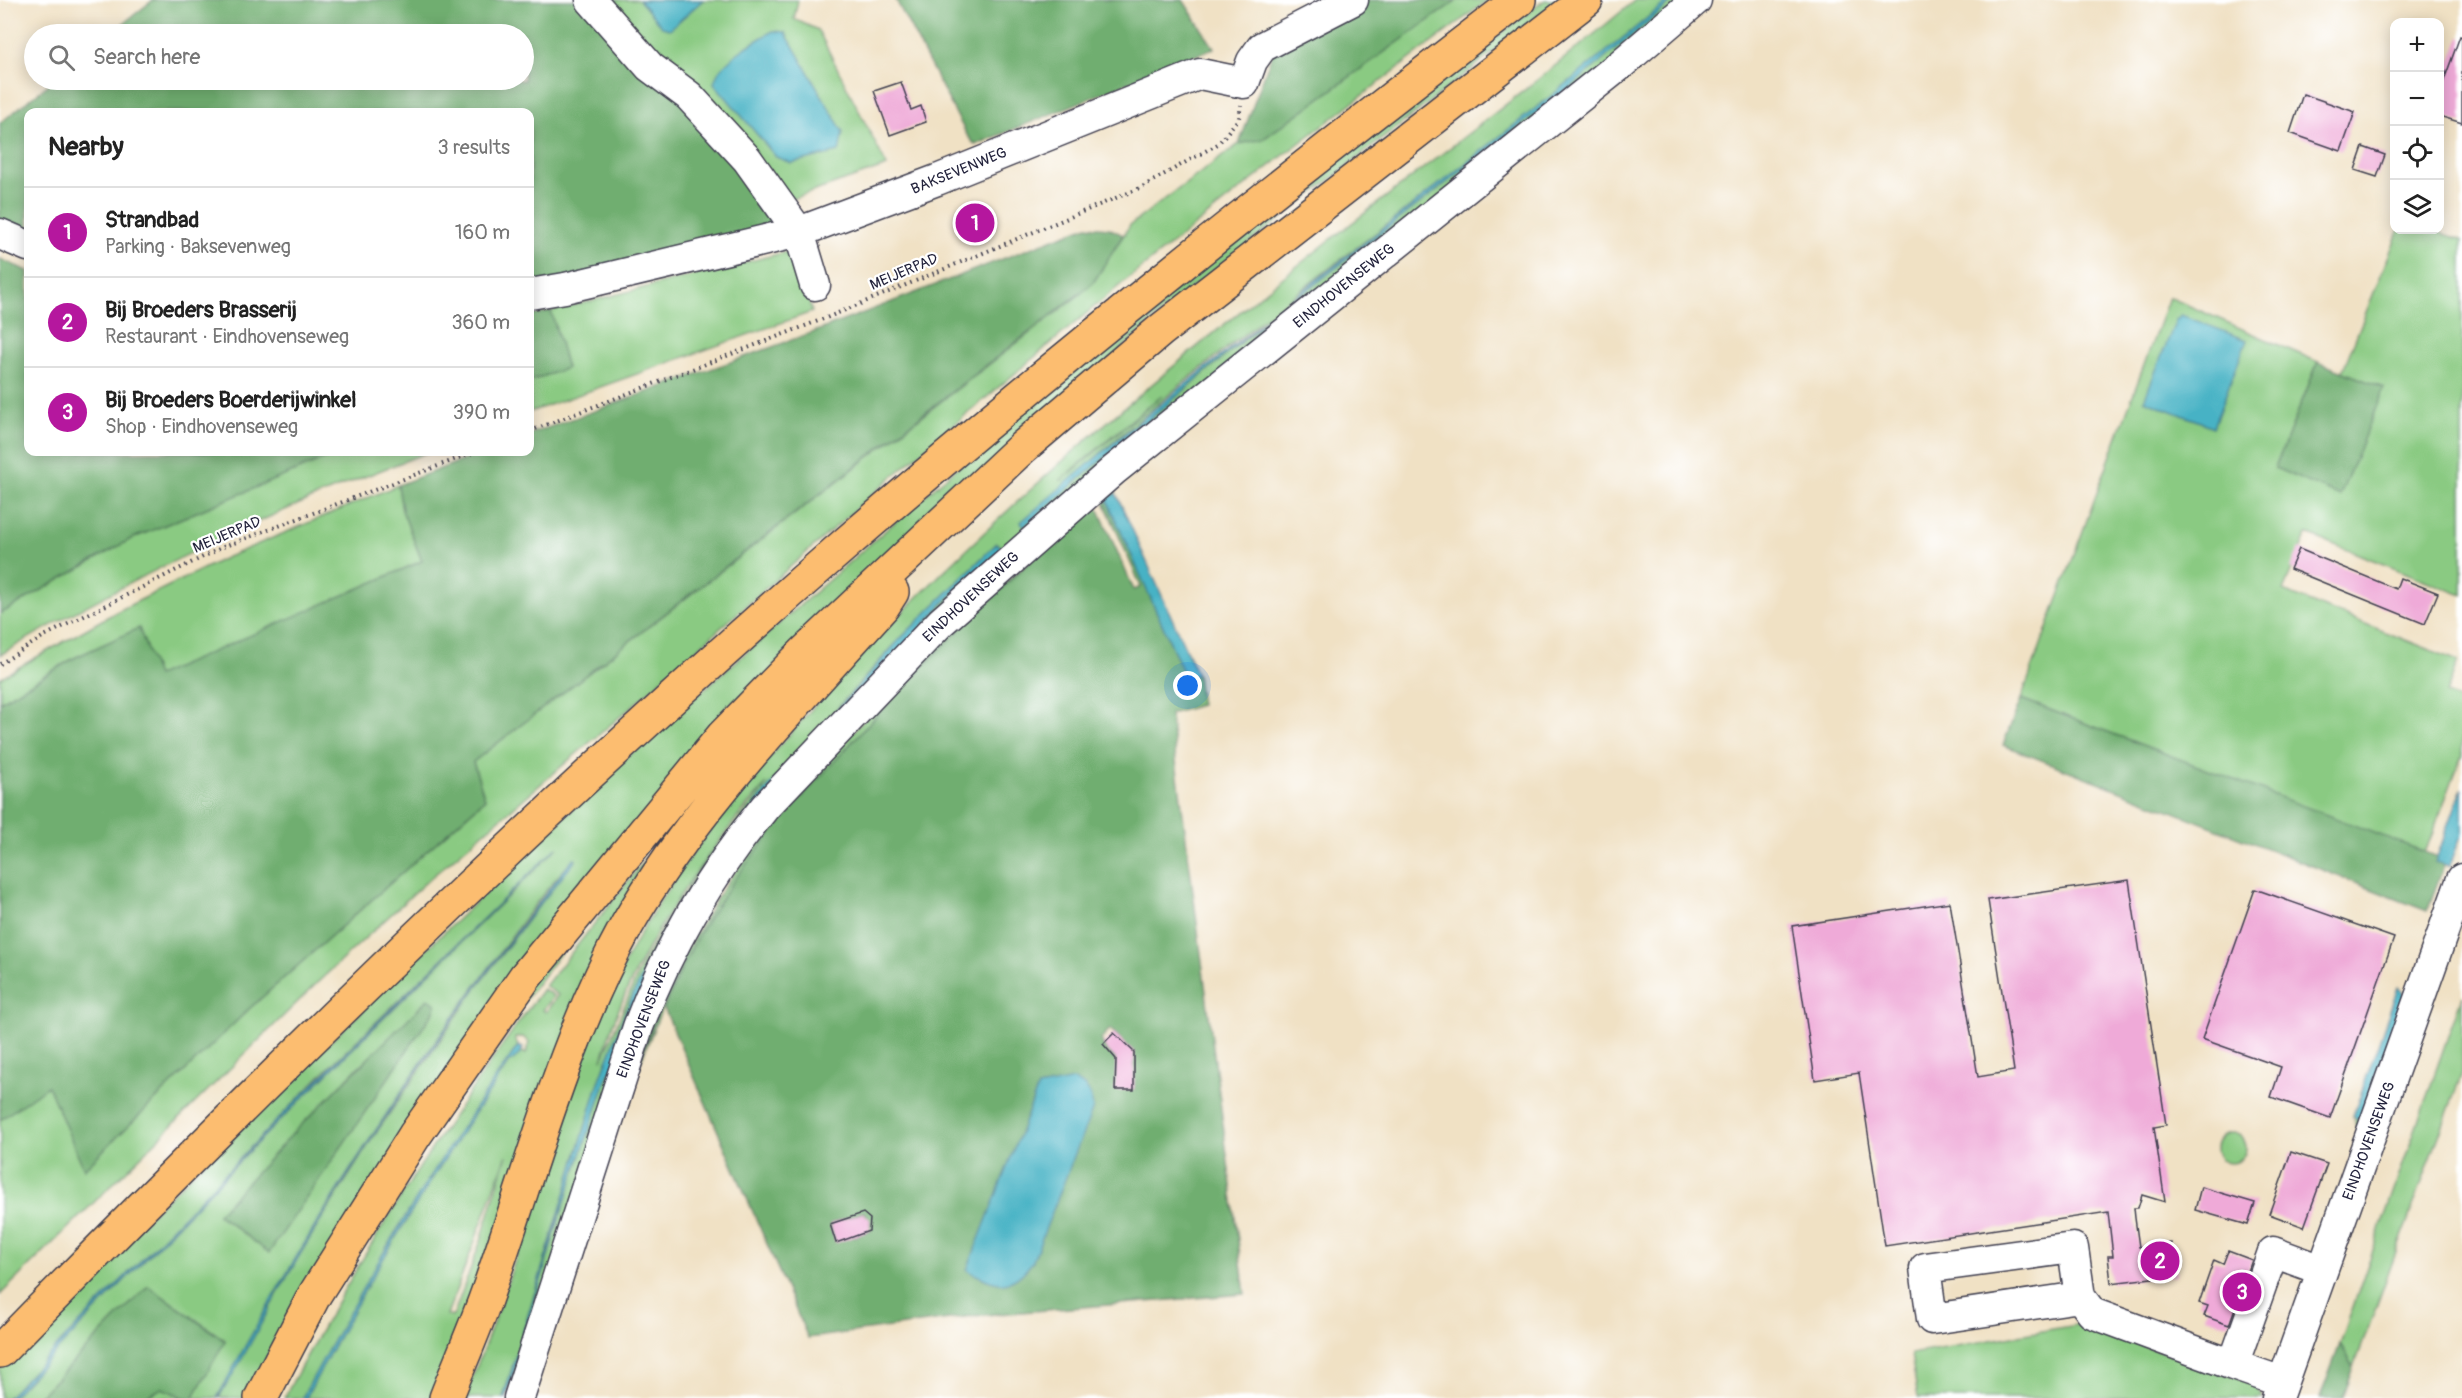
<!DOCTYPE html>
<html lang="en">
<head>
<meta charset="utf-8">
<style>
  :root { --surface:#fff; --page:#f6f6f6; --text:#222; --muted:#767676; --line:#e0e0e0; --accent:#b5179e }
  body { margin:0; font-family:Pangolin,sans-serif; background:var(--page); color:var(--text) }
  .controls { position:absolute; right:18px; top:18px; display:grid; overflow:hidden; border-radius:12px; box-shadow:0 3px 15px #0003 }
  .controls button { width:54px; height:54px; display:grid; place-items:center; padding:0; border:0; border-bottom:2px solid var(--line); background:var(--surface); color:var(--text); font:30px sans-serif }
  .you { position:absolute; left:1188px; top:686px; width:21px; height:21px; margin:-15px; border:4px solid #fff; border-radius:50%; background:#1a73e8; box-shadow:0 0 0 9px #1a73e833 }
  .badge { display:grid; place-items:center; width:39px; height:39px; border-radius:50%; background:var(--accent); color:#fff; font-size:20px; font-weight:700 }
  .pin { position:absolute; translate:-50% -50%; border:3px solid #fff; box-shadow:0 2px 6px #0006 }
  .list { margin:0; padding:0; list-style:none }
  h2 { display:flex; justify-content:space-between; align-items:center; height:78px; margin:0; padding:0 24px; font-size:26px }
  h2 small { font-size:20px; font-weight:400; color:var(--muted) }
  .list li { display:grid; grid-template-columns:39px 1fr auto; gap:18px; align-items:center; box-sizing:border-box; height:90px; padding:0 24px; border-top:2px solid var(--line) }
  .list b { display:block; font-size:22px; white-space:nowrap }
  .list p { margin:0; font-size:20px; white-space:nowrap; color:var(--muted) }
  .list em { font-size:20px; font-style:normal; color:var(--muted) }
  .icon { flex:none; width:33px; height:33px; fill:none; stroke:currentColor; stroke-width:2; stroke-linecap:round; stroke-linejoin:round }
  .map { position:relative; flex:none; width:2462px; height:1398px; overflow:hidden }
  .search { position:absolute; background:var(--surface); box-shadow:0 3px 15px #0003; left:24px; top:24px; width:510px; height:66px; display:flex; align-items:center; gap:15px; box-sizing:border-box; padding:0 21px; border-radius:33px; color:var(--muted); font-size:22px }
  .panel { position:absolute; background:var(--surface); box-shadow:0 3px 15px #0003; left:24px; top:108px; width:510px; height:348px; border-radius:12px }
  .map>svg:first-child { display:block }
  .green { fill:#8aca82; stroke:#56765e; stroke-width:1.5; fill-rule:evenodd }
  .forest { fill:#6fae70; stroke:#486856; stroke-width:1.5; fill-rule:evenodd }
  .water { fill:#47b2c5; stroke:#346a80; stroke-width:1.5 }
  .building { fill:#efaad8 }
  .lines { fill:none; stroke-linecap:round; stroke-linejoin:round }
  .minor-casing { stroke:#413f50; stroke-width:33 }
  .highway-casing { stroke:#413f50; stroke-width:36 }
  .path { stroke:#413f50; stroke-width:4; stroke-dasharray:1.5 4.5; stroke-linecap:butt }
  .minor { stroke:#fff; stroke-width:30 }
  .highway { stroke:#fcbd6f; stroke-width:33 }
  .labels { text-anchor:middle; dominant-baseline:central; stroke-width:4.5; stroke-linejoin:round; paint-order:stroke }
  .street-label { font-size:15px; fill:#22223b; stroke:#fff }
</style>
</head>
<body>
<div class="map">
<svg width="2462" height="1398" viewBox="0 0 2462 1398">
  <rect width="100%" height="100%" fill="#fff"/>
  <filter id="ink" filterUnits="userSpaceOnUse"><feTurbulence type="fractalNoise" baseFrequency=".0167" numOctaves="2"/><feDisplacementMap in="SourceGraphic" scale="12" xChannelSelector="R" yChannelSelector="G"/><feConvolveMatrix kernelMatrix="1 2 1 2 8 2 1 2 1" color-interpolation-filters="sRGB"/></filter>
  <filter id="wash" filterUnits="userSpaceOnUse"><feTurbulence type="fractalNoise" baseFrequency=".008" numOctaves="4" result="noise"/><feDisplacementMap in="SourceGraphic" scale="24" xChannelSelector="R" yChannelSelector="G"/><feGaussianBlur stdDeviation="1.35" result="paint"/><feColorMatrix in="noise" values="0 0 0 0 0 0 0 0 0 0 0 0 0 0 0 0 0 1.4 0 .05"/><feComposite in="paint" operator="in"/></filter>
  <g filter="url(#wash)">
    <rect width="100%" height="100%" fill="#f0e1c4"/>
    <path class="green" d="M578,0H798L794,19L818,30L887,166L769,207Z
      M1457,0H1488L1289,151L1125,281L899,471L622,715L427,881L317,983L0,1295V1120L48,1085L85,1168L249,1009L485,799L473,762L1078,296L1093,283L1130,225L1239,144L1263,139Z
      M1545,0H1560L1172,303L788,649L290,1314L245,1398H219L300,1254L372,1139L477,987L574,859C538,896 508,942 477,984C380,1115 296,1255 217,1398H193L225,1340L148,1286L38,1398H11L255,1145L558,847L321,1075L7,1398H0V1369L146,1219L619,764L976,451L1301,186ZM434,1011L269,1252L218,1215L360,1065Z
      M1635,0H1669C1583,72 1495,142 1406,210C1275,310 1141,409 1024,525L1310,285L1574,84L1674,0H1687L957,604L697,909L506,1398L558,1222L607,1077L656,956L946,600L1001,547L997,543L899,640L830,716L655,948L627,1008L598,1085L503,1398H464C499,1314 526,1227 555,1141C578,1073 601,1004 636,941C685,854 751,778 817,703C970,532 1146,385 1325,244C1429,163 1535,85 1635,0ZM1162,396L1062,480H1061L1148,406ZM767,784L704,864L666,922L641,966L602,1060C623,980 668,909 717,844C732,824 748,802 767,784Z
      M2399,230H2431L2462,240V595L2307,534L2283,591L2458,661L2446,694L2462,700V755L2425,853L2021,699L2169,297L2318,362L2275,468L2384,388L2342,372Z
      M794,250L812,312L530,412V381L567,368L551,311Z
      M342,452H428C280,508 136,574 0,655V614L131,539Z
      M398,485L402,510L422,561L157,677L138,629L74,658L0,702V678L116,612L225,558Z
      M1040,551C956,632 873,714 798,804C764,844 730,885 702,930C670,981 650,1040 627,1096L671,976L720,893L738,868L775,820L914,664Z
      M669,843L438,1398H306C366,1282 434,1171 508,1064L521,1051L526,1054L529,1042L523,1037L515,1038L518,1046L393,1236L302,1398H284C360,1255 447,1119 543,989L554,996L543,1010L546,1012L558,995L545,986L648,856L651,857ZM507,1155L481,1240L453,1316L447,1315Z
      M2404,994L2405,996L2359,1136L2353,1117L2360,1119Z
      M2462,996V1073L2354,1367L2340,1344Z
      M2216 1148a15 15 0 1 1 30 0a15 15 0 1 1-30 0Z
      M2081,1324L2254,1383L2263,1398H1918L1911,1354Z
      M162,1388L185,1398H144Z"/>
    <path class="forest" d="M153,0H578L672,89L781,224L530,288V112H28V241L0,229V123L54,80H524V34H110Z
      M896,0H1183L1214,48L975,145L967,135Z
      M1367,0H1457L1263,139L1239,144L1275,46Z
      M1087,226L1109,228L1123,235L1093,283L473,762L485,799L249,1009L84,1169L48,1086L0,1120V702L74,658L139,628L157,676L422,561L402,510L398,485L484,452H530V434L822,329Z
      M0,259L28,271V452H342L131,539L0,614Z
      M551,311L567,368L530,381V316Z
      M2318,362L2384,388L2340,496L2275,468Z
      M1113,484L1116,492L1108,500L1186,678L1197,674L1201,705L1170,714L1245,1294L972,1316L808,1338L664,1008C675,983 686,958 699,934C743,858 806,792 865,728C938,649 1015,574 1095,501L1134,590L1141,587L1101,495ZM1110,1029L1134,1052V1090L1116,1089V1059L1105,1049L1101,1039ZM864,1212L870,1221L871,1231L836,1242L830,1224Z
      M2021,699L2446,860L2427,911L2003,745Z
      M428,999L436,1004L434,1011L269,1253L218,1214L296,1130Z
      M148,1286L225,1341L193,1398H185L162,1388L144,1398H38Z
      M2340,1344L2354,1367L2343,1398H2320Z"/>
    <path class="water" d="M639,0H703L670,29L662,27Z
      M1669,0H1674L1574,84L1243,340L1024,526L1021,522C1230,339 1456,178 1669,0Z
      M773,31L785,32L843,132L839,152L791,163L776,157L714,83C719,61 755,41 773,31Z
      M2181,315L2247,340L2213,427L2144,400L2176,320Z
      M1116,493L1197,674L1186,678L1107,500Z
      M997,543L1001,548L946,600L777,783L607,1077L558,1222L506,1398H503L598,1085L627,1008L655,948L678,910L768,788L899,640Z
      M2462,788V833L2450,866L2435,862Z
      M557,847L255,1145L11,1398H7L286,1111Z
      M574,858L576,860C465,994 366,1139 280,1289C270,1306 226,1392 217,1398C318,1207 439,1027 574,858Z
      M2398,987L2404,994L2360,1119H2355L2353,1116Z
      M518,1046L523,1048L520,1054L508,1064C434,1171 366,1282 306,1398H302C367,1276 438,1158 518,1046Z
      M1074,1080C1088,1086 1091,1093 1093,1108L1033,1261C1011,1292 997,1286 967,1270L1038,1087Z"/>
    <g id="blocks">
      <path class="building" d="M2460,36L2462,37V123L2439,116V82L2443,83Z
        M901,82L911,110L921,106L926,122L890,135L874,91Z
        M2303,94L2355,112L2341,151L2290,133Z
        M2363,147L2385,155L2377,177L2355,170Z
        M2299,549L2396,589L2400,578L2438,593L2425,624L2290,569Z
        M2129,880L2166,1125L2154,1127L2165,1202L2142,1195L2138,1208H2134L2135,1218L2139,1247L2171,1243L2176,1275L2111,1283L2108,1256H2113L2108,1212L1885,1246L1859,1073L1815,1080L1792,926L1950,902L1978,1077L2014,1071L1988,900Z
        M2255,889L2394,938L2330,1118L2271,1097L2281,1067L2202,1039Z
        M1114,1033L1134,1052V1090H1115L1116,1059L1103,1044Z
        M2291,1152L2327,1164L2304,1227L2269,1214Z
        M2201,1187L2255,1203L2248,1225L2195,1210Z
        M863,1213L870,1219L869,1231L836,1243L830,1224Z
        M2228,1251L2252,1260L2229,1325L2204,1316L2208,1306L2199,1303L2214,1260L2223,1264Z"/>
    </g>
  </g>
  <g filter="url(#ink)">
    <use href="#blocks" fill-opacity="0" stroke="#413f50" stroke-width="1.5"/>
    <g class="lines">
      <defs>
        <path id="minor" d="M591,0L650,67L689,96L747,159L799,232L815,285
          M0,234L28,246
          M530,294L565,288L799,232L937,180L1200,74L1244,83L1252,61L1262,47L1353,0
          M2080,1297L2073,1248L1925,1268L1932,1319L2080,1297L2092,1313L2233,1365
          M2282,1382L2233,1365L2273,1252L2322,1270
          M519,1398L638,1027C668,947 711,873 765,807L941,622L1114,470L1620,65L1696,0
          M2277,1398L2462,879"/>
        <path id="highway" d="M0,1351C269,1076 545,806 835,553C1057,360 1287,179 1519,0
          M261,1398L315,1294L415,1135L525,977L723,736L805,652L1023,447L1161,330L1586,0
          M446,1398C459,1365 473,1333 485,1300C530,1174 562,1043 627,925C694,807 793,707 883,606L892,592"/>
      </defs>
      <use href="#minor" class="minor-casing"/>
      <use href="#highway" class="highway-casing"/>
      <path class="path" d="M530,431L826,318L1140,188L1218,144L1239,118L1241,105
        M0,664L44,636L223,547L475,452"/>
      <use href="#minor" class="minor"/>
      <use href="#highway" class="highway"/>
    </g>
  </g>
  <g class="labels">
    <g class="street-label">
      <text transform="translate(959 171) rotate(-22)">BAKSEVENWEG</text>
      <text transform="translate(904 272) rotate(-23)">MEIJERPAD</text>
      <text transform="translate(1344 286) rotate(-39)">EINDHOVENSEWEG</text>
      <text transform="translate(227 535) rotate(-23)">MEIJERPAD</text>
      <text transform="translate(971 597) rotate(-43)">EINDHOVENSEWEG</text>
      <text transform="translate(644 1019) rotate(-69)">EINDHOVENSEWEG</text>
      <text transform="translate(2369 1141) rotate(-70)">EINDHOVENSEWEG</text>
    </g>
  </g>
</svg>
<div class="controls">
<button>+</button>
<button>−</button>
<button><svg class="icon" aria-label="locate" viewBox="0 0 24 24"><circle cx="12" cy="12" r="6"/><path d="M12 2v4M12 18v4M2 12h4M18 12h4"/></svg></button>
<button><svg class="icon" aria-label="layers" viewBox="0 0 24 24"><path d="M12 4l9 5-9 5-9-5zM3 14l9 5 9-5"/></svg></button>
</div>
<div class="you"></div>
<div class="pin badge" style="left:975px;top:223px">1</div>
<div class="pin badge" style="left:2160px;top:1261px">2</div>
<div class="pin badge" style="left:2242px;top:1292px">3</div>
<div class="search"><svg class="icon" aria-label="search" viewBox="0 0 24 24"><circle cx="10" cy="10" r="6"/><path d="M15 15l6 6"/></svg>Search here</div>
<section class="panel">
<h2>Nearby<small>3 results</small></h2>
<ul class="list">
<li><span class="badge">1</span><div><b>Strandbad</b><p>Parking · Baksevenweg</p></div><em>160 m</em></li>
<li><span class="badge">2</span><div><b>Bij Broeders Brasserij</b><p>Restaurant · Eindhovenseweg</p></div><em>360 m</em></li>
<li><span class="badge">3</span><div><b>Bij Broeders Boerderijwinkel</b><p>Shop · Eindhovenseweg</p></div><em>390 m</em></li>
</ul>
</section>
</div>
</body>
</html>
